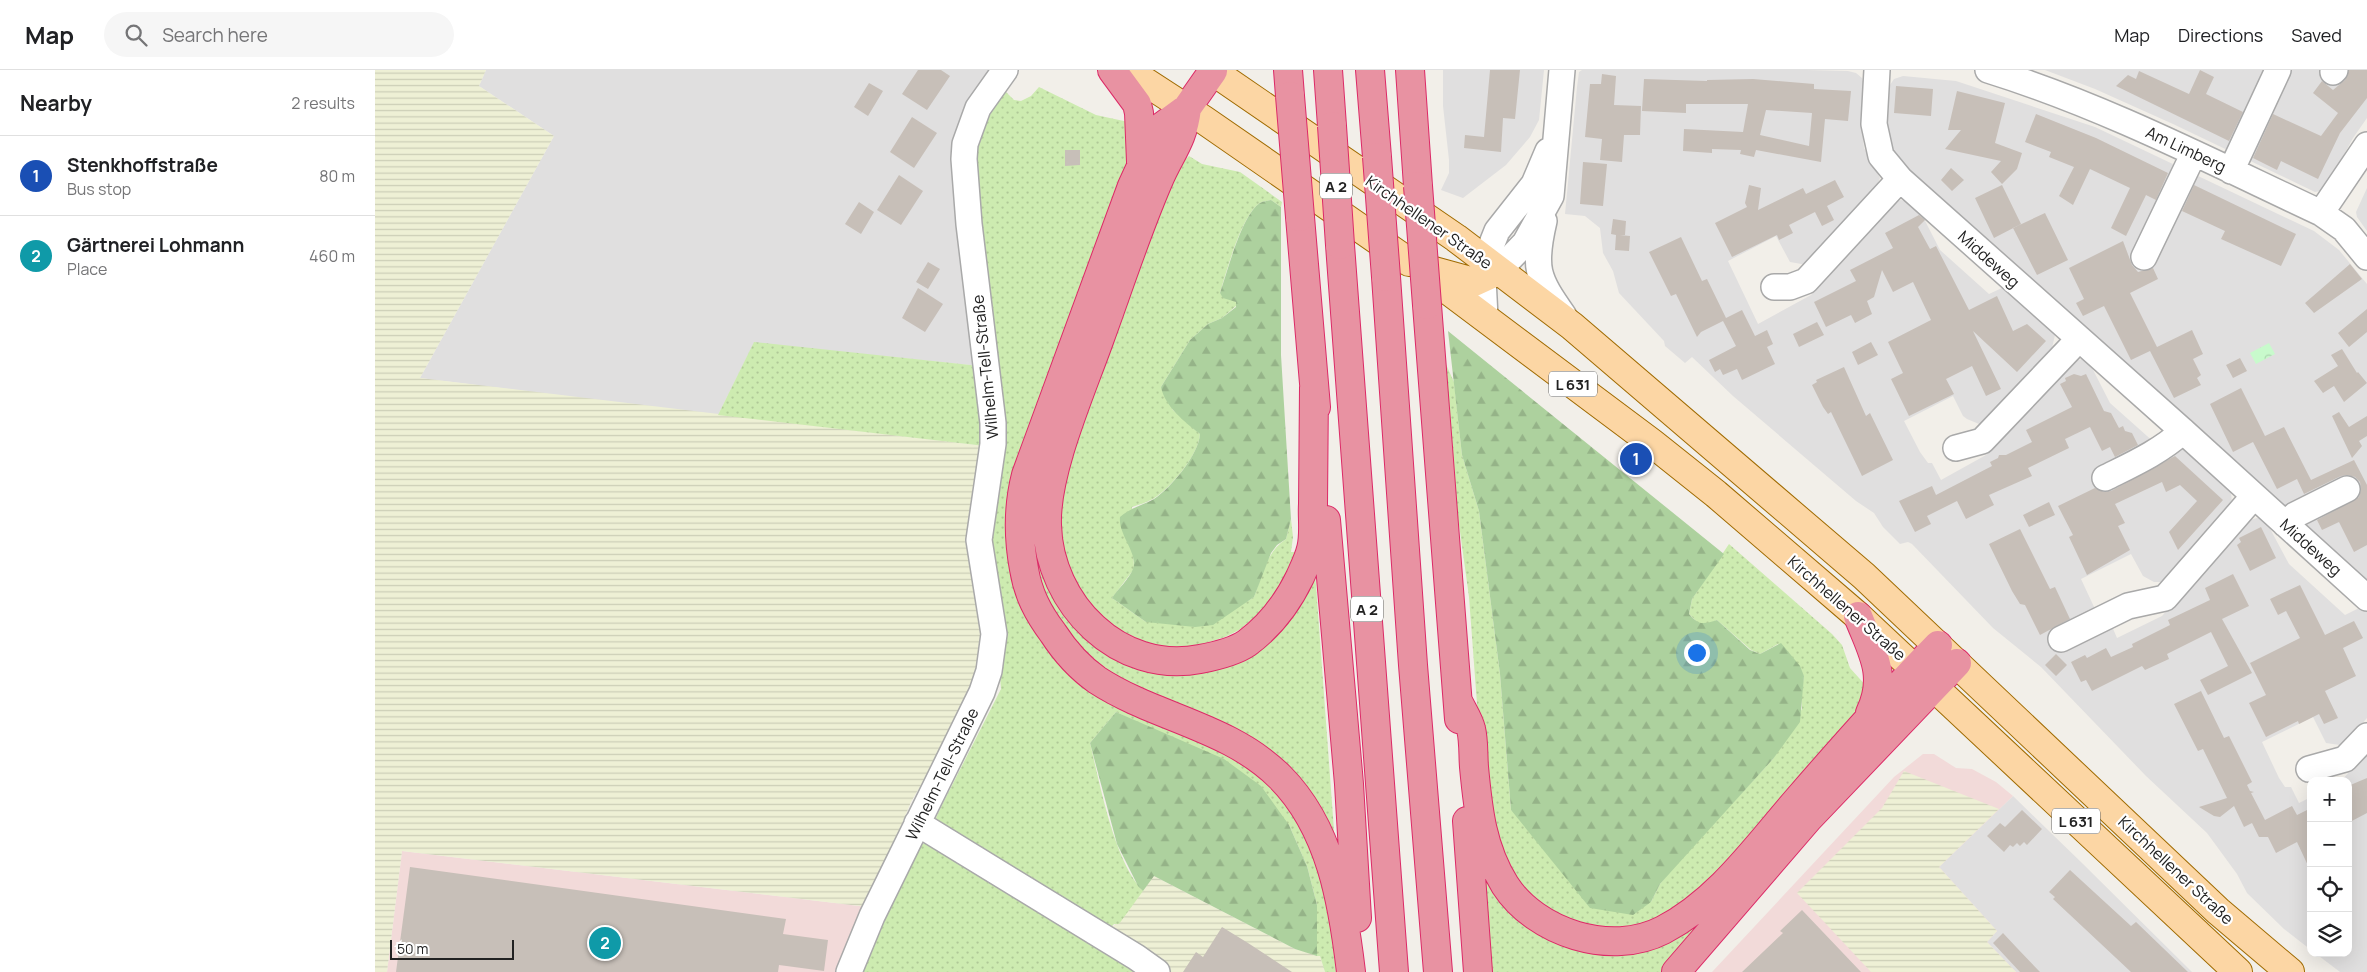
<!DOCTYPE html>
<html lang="en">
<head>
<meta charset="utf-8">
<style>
  :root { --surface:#fff; --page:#f6f6f6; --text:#202124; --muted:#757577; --line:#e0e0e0; --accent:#111827 }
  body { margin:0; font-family:Manrope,sans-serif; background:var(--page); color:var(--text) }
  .controls { position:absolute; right:15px; bottom:15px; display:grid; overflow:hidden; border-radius:10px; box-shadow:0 5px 20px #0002 }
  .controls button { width:45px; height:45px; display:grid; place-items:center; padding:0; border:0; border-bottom:1px solid var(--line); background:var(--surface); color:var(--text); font:25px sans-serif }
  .scale { position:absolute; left:15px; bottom:12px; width:124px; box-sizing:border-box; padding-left:5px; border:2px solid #222; border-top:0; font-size:14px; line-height:18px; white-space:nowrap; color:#222; -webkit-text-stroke:4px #fff; paint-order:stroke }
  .you { position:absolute; left:1321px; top:582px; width:18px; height:18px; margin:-12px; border:4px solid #fff; border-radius:50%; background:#1a73e8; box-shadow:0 0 0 8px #1a73e833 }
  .badge { display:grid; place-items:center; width:32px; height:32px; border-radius:50%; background:var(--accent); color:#fff; font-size:16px; font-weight:700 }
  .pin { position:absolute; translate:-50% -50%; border:2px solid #fff; box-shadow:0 1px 5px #0006 }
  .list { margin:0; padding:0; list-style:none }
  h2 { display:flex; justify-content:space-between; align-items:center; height:65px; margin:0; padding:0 20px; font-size:21px }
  h2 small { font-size:16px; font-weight:400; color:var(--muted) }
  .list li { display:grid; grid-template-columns:32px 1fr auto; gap:15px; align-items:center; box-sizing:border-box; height:80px; padding:0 20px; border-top:1px solid var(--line) }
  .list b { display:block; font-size:19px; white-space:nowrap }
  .list p { margin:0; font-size:16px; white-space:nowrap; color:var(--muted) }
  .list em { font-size:16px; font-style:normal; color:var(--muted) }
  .icon { flex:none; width:28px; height:28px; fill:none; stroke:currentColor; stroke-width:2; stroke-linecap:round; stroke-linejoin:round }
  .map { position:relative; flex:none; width:1992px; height:902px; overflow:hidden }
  header { display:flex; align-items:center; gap:30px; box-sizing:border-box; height:70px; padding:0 25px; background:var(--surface); border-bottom:1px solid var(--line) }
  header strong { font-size:24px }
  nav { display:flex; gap:28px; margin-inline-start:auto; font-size:18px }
  .search { width:350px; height:45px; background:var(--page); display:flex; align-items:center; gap:12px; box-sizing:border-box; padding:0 18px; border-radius:28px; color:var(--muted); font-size:19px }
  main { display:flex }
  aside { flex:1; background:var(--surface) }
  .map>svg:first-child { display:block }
  .residential { fill:#e0dfdf }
  .commercial { fill:#f2dad9 }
  .farmland { fill:url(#farmland-rules) }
  .grass { fill:url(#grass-dots) }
  .forest { fill:url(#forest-firs) }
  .park { fill:url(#park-crowns) }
  .building { fill:#c7bfb8; fill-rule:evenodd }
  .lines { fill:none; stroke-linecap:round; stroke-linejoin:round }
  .minor-casing { stroke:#a9a9a9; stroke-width:28 }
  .major-casing { stroke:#a06b00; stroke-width:30 }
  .highway-casing { stroke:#dc2a67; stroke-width:30 }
  .minor { stroke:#fff; stroke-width:25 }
  .major { stroke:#fcd6a4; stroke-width:28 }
  .highway { stroke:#e892a2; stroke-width:28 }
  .highway-bridge-casing { stroke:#dc2a67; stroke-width:30; stroke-linecap:butt }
  .highway-bridge { stroke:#e892a2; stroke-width:28 }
  .labels { text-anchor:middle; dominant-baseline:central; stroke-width:4.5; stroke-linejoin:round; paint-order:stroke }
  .shield { fill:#fff; stroke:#646464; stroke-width:1 }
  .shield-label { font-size:15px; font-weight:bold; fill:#222 }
  .street-label { font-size:16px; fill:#222; stroke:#fff }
</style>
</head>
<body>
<header>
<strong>Map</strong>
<div class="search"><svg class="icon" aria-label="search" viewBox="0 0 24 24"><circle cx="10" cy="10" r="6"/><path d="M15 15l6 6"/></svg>Search here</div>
<nav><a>Map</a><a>Directions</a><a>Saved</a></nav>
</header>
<main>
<aside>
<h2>Nearby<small>2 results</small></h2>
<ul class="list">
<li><span class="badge" style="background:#1a4fb4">1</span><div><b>Stenkhoffstraße</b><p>Bus stop</p></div><em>80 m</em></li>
<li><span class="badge" style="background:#0f9aa8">2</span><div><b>Gärtnerei Lohmann</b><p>Place</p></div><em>460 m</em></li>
</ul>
</aside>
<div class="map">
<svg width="1992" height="902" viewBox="0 0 1992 902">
  <defs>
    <pattern id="farmland-rules" width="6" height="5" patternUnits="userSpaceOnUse" patternTransform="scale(1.25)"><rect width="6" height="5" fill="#eef0d5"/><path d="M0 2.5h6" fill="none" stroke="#ccceb7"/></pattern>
    <pattern id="grass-dots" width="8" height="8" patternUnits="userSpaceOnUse" patternTransform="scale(1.25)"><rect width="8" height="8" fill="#cdebb0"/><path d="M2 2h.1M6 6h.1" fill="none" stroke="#b0c997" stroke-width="1.8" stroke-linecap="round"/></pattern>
    <pattern id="forest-firs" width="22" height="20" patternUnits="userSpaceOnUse" patternTransform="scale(1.25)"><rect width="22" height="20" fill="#add19e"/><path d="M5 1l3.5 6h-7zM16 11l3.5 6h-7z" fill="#95b388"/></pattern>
    <pattern id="park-crowns" width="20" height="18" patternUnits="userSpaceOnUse" patternTransform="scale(1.25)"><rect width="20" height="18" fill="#c8facc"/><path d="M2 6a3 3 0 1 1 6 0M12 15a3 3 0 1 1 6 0" fill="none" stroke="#acd6af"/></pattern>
  </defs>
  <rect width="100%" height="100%" fill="#f2efe9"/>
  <path class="residential" d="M111,0H621L605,296L379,273L343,345L45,308L179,66L104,16Z
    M1068,0H1169L1164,50L1155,67L1131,95L1088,128L1066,120L1074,103V90L1068,36Z
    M1207,0H1432L1473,1L1481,3L1487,8L1489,15L1487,59L1489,78L1505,108L1501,118L1432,195L1415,192L1401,166L1353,191L1383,254L1436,225L1513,138L1520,132L1526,130L1533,132L1546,143L1565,180L1614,224L1629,217L1680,265L1677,278L1610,351L1604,354L1592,349L1588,346L1578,326L1529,351L1545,382L1553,393H1557L1566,410L1611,385L1695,292L1707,289L1714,292L1735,333L1790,382L1807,378L1856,422L1857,433L1787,512H1779L1768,506L1756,484L1706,509L1727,554H1736L1742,568L1787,546L1872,451L1882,448H1886L1892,453L1914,494L1970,545L1984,538L1992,542V648L1970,673L1965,675L1951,673L1938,647L1887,672L1904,708L1910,717H1916L1924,733L1936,727V880L1909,859L1872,823L1862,804L1832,763L1771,706L1666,597L1618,558L1537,474L1533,472L1525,474L1508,457L1499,443L1481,431L1358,326L1317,287L1310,293L1290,276L1289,271L1244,223L1238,201L1228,183L1225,158L1210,146L1190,144L1202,17L1204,2Z
    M1670,0H1992V48L1978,68L1953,114L1945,121L1940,122L1798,54L1720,19Z
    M1528,6L1581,11L1720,57L1939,161L1964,180L1992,214V511L1524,90L1513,74L1511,65L1513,18L1519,9Z
    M1992,118V161L1982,147L1981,142Z
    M1992,682V902H1965L1940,883H1973V711H1966Z
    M1638,726L1708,794L1817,902H1641L1612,872L1622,861L1564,797Z"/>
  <path class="commercial" d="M1548,684H1559L1581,698L1597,699L1621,712L1638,726L1564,797L1622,861L1612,872L1641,902H1337L1519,707Z
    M27,781L493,837L467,902H12Z"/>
  <path class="farmland" d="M0,0H111L104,16L179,66L45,308L610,376L608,590L593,635L536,732L493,837L27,781L12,902H0Z
    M1529,701L1624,739L1564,797L1622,861L1612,872L1641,902H1496L1422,823L1507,738Z
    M779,806L920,879L945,886L950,902H759L756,896L724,874Z"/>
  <path class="grass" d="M664,17L721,45L758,53V67L752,97L641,416L664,559L860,682L916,736L941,786L955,847L961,902H950L945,886H942V835L932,796L914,755L773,657L741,642L715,673C725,714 739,791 768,821L744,854H739L732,862L563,756L561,748L567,735L626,619L617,515L599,141L600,61L631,22L639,30L646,31L656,26Z
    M814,86L827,94L865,102L907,132L906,137L896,130C893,131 888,131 885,133C867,144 851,203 845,223L861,232V236L847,248L833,254L815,270L786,317L798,340L825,364C824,384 796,418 778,429C772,432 764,435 757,437L759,499L737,528L771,552L873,531L879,527C887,506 891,482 911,469L916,449L918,467L916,482H921L916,498L891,538L864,560L850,567L821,576L804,578L771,574L747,565L701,524L682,460L694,391L795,114L803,97Z
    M379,272L605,296L610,376L343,345Z
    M1069,290L1079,312L1087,385L1104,441L1125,604L1136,740L1276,832L1285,814L1296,800L1398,689L1427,639L1426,624L1429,606L1403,574L1385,584L1376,580L1342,550L1333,554H1324L1314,544L1317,529L1354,474L1457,564L1467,575L1475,598L1493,618L1481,648L1321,830L1265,860L1194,856L1139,814L1109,727L1094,527L1080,425Z
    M671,399L698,550L830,594L940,502L960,774L935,733L731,605L672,540L654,472Z
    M554,771L756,896L759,902H485L546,775Z
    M1104,790L1222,879L1349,824L1291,902H1117Z"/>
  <path class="forest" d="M896,130L906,137V285L916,449L911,469L902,475L896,483L879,527L838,555L820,557L771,552L737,528C743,519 754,509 758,499C764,484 743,465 745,447C757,437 766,436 779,429C796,418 824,384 825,364C810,352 790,337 786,317L815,270L833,254L847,248L861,237V232L848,228L845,223C852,203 867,144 885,133C888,131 893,131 896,130Z
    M1073,261L1349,484L1317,529L1314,544C1324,556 1329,554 1342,550L1375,580L1385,584L1406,573L1425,596L1429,606L1425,652L1398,689L1285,814L1276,832L1258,845L1215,838L1136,740L1125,604L1104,441L1087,385Z
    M741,642L849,689L886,716L914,755L932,796L942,835V886L920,879L779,806L768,821L763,816L742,774L715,673Z"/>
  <path class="park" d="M1894,273L1900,284L1881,294L1875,283Z"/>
  <path class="building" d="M543,0H566L575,6L552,40L527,24Z
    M1115,0H1145L1140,49L1128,48L1126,82L1089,78L1090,65L1109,67Z
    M1825,0L1839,7L1831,24L1868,42L1854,71L1741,16L1753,5L1761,9L1764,1L1814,24Z
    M1974,0H1992V28L1965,63L1943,109L1906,91L1902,100L1878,88L1898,44L1946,66L1963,43L1938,23L1947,11L1958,20L1970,10Z
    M1227,4L1241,6L1239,35L1266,36L1265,65H1249L1247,92L1225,90L1227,69L1210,67L1215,14H1226Z
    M1269,9L1332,11V10L1378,9L1439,14V19L1476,21L1473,51L1450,49L1446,92L1381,80L1379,87L1365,84L1366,80L1337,79V83L1308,81L1309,59L1368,62L1373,34H1311V43L1267,41ZM1391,40L1437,43L1434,76L1385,65Z
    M494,13L508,21L493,46L479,37Z
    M1521,16L1558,19L1556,46L1519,43Z
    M1582,21L1630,33L1620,73L1647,83L1642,99L1627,114L1616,102L1626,91L1570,79L1586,60H1573Z
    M1661,44L1721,68L1793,103L1781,130L1771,125L1751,166L1736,158L1755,118L1715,99L1698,135L1684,126L1699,97L1674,87L1676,82L1650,72Z
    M537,47L562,63L539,98L515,82Z
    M690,80H705V95L690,96Z
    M1208,92L1232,94L1228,136L1205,134Z
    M1576,98L1589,110L1577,121L1566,110Z
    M524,105L548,121L526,155L502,140Z
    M1460,110L1469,127L1452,136L1459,150L1447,156L1440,142L1414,155L1418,163L1404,170L1402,165L1357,187L1340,153L1372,137L1370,133L1374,115L1386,118L1383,140L1428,118L1431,124Z
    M1627,115L1646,154L1619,168L1600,128Z
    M1819,115L1921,164L1906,196L1846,169L1850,161L1807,141Z
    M484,132L499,142L486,164L470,154Z
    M1670,143L1693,190L1662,205L1638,158Z
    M1544,145L1550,150L1543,157L1555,179L1561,176L1594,240L1622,226L1638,261L1652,254L1671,271L1642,302L1598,261L1626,319L1611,326L1597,296L1571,309L1579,324L1534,346L1516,309L1528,303L1513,272L1556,250L1538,212L1518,222L1507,200L1499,227L1492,231L1497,244L1480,253L1476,245L1451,257L1439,232L1481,211L1475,200L1518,178L1510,163Z
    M1238,149L1251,151L1250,165H1245L1255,166L1254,181L1240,180L1241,165L1236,164Z
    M1306,167L1327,211L1332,209L1351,248L1367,240L1380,266L1392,260L1398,274L1392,277L1400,294L1367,310L1362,299L1348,305L1345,299L1340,302L1334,290L1361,276L1348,251L1326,262L1322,267L1301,224L1296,226L1274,182Z
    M1748,171L1757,195L1763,202L1778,198L1783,209L1755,223L1782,277L1817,260L1828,284L1818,289L1826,305L1822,308L1826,315L1799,328L1775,281L1756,290L1729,236L1708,246L1701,233L1709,229L1694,198Z
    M553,192L565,199L553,219L541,212Z
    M1975,194L1987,209L1939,243L1930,233Z
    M543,218L568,234L550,262L527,248Z
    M1992,239V262L1974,277L1963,263Z
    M1442,252L1449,265L1424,277L1418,264Z
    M1496,272L1503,285L1483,295L1477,282Z
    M1967,279L1982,303L1983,302L1992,313L1969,332L1959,316L1948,323L1939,311L1963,296L1956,285Z
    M1865,288L1872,301L1858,308L1851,295Z
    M1469,297L1491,346L1495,343L1518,390L1487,406L1456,342L1453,344L1448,337L1437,315L1442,312L1441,310Z
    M1699,304L1706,306L1711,304L1729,341L1736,343L1744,358L1748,356L1750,361L1757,363L1763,375L1740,387L1735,377L1727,381L1715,357L1690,369L1694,378L1653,398L1657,406L1614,425L1619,435L1591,449L1582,431L1552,446L1556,454L1540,462L1524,431L1557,416L1561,425L1617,396L1615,392L1623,388L1624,385H1631L1657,372L1651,360L1697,337L1685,314L1691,311L1690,308Z
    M1866,318L1890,366L1909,357L1936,410L1979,390L1992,415V475L1979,482L1964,452L1947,460L1942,450L1984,427L1986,419L1985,412L1980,407L1973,405L1966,406L1929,424L1922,409L1902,419L1878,372L1858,382L1835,334Z
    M1964,342L1974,357L1992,346V366L1984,371L1987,376L1977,388L1957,346Z
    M1800,386L1848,430L1803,480L1794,462L1822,431L1805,415L1791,422L1787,412L1740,434L1750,453L1743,456L1755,480L1712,505L1694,467L1698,465L1683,436L1720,418L1729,422L1736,421Z
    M1674,432L1680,445L1654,457L1648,445Z
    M1886,457L1901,488L1875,501L1862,475L1866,472L1864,468Z
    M1645,459L1675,519L1680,517L1695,549L1665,565L1650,535L1645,534L1637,521L1614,474Z
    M1858,504L1874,536L1847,549L1877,603L1833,625L1825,610L1853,596L1836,562L1792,584L1794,589L1770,600L1767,596L1717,621L1711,610L1706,612L1696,592L1710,585L1712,588L1731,578L1736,587L1758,577L1757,574L1795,555L1793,550L1835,530L1830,518Z
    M1925,515L1950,565L1979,551L1988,568L1968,578L1981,606L1950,621L1963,648L1949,654L1944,644L1924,654L1923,651L1891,667L1874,633L1891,625L1875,593L1925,568L1911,541L1903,545L1895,529Z
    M1681,584L1692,595L1681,606L1670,595Z
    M1826,621L1849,668L1854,666L1877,712L1872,715L1875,721L1879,722L1876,723L1890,750L1917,736L1922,745L1936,738V802L1922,772L1901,783L1893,767H1884L1877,753L1869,757L1859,736L1845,747L1839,746L1824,737L1852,728L1828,679L1823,681L1799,634Z
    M1992,708V743L1973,753V716Z
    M1647,740L1667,759L1652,775L1649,772L1645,776L1642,773L1638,777L1635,775L1629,782L1612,766L1625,753L1630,757Z
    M35,797L411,849L408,864L453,870L449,901L404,895L403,902H21Z
    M1695,800L1756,856L1761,852L1813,902H1756L1678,829L1680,827L1674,822Z
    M1427,840L1486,902H1367L1408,863L1405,861Z
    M847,857L873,873L917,902H808L821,882L828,887Z
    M1628,863L1642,878L1665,902H1645L1618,873Z"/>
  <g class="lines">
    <defs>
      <path id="minor" d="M1502,0L1499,54L1506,86L1525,109L1808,361L1992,528
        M1613,0C1729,36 1837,92 1946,143L1969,159L1992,187
        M1958,2L1960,0
        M1856,101L1903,0
        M1946,143L1992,75
        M1169,151C1158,198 1162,208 1189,246
        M1769,187L1819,83
        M1123,201L1150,173L1176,126L1187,0
        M1399,217H1415L1431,211L1525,109
        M1110,247L1108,209L1110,191L1122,161L1159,114L1173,81
        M1581,378L1607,371L1704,269
        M1730,408C1758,394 1785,382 1808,361
        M1910,454L1920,445L1972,419
        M1686,569L1753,536L1790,528L1879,426
        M1934,699L1970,689L1992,666
        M542,753L761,887L782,902
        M474,902L497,846L607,622L614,601L619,564L604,470L618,374V353L594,154L589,89L590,74L603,38L630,0"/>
      <path id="major" d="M752,0L829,50L1034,192
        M836,0L1081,168L1197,256L1489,506L1843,841L1915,902
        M1059,201L1099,212L1123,201
        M1054,206L1277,373L1341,424L1483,546L1863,902"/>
      <path id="highway" d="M737,0L762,34L764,43L766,92
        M913,0L915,26
        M953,0L957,56
        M995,0L1002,87
        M1035,0L1043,116
        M838,1L812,38L786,57L779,68L757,116L651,405C643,436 643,467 649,499C653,524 663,543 678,563C689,580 705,598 722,610C780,648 854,656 905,707C956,758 968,834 976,902
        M812,38C808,72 795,83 783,112C761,163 744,216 725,268C707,319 670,402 672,455C674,534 744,605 825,589C841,586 859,582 872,573C895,556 913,532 925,507C929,498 934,488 936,479C940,465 937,448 938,434C938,395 939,357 939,318
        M925,147L941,337
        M965,175L1019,902
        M1011,207L1038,595L1063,902
        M1052,235L1084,649
        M951,450L974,714L982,848
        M1483,546C1497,582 1513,605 1495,643
        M1083,631C1087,640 1094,650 1096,659C1099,671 1098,685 1099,697C1103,740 1107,778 1130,815C1161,863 1236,887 1288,860C1344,831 1382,776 1423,729C1468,677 1514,625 1563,575
        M1092,751L1103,902
        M1301,902L1433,749L1582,593"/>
    </defs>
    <use href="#minor" class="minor-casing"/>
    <use href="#major" class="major-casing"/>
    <use href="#highway" class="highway-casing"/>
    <use href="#minor" class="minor"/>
    <use href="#major" class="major"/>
    <use href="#highway" class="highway"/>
    <defs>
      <path id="highway-bridge" d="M915,26L925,147
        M957,56L965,175
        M1002,87L1011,207
        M1043,116L1052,235"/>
    </defs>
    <use href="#highway-bridge" class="highway-bridge-casing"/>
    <use href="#highway-bridge" class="highway-bridge"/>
  </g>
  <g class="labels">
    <g class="shield">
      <rect x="945" y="103.5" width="32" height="25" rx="4"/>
      <rect x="1174" y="301.5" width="48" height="25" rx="4"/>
      <rect x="976" y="526.5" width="32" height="25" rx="4"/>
      <rect x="1677" y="738.5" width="48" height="25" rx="4"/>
    </g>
    <g class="shield-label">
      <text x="961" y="116">A 2</text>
      <text x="1198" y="314">L 631</text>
      <text x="992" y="539">A 2</text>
      <text x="1701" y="751">L 631</text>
    </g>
    <g class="street-label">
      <text transform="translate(1811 79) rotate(25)">Am Limberg</text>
      <text transform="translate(1054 152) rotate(35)">Kirchhellener Straße</text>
      <text transform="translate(1614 189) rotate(42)">Middeweg</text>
      <text transform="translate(610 297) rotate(-96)">Wilhelm-Tell-Straße</text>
      <text transform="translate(1936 477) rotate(42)">Middeweg</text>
      <text transform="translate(1472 538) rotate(41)">Kirchhellener Straße</text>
      <text transform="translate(567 704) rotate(-64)">Wilhelm-Tell-Straße</text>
      <text transform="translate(1801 800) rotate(43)">Kirchhellener Straße</text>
    </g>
  </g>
</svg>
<div class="controls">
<button>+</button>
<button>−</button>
<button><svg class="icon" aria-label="locate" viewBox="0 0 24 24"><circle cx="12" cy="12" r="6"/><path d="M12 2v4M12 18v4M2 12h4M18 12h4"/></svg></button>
<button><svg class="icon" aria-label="layers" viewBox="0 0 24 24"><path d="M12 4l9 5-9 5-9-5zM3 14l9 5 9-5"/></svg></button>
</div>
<div class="scale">50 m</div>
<div class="you"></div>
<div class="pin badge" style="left:1261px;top:389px;background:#1a4fb4">1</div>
<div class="pin badge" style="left:230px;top:873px;background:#0f9aa8">2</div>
</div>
</main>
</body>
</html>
